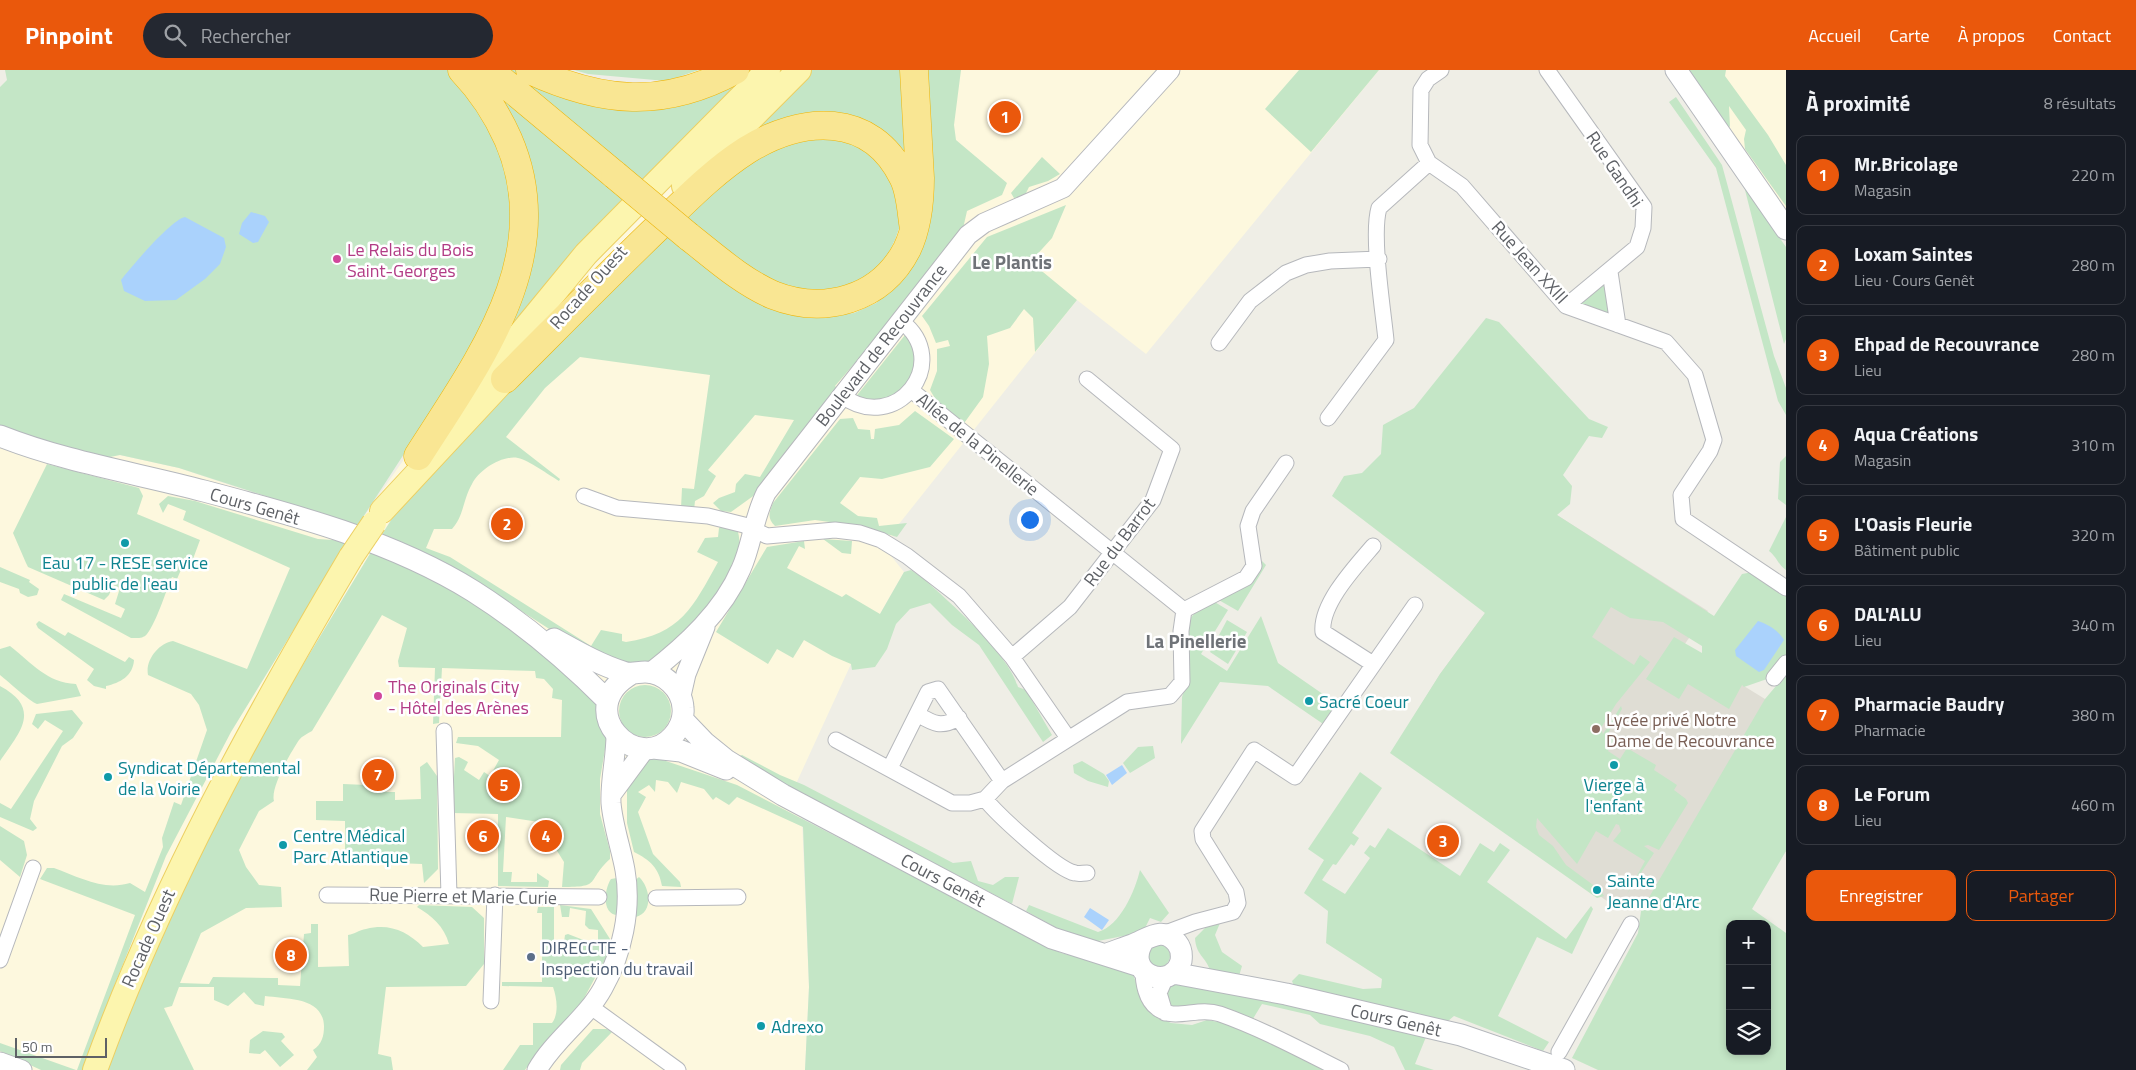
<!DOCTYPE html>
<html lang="fr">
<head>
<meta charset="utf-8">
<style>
  :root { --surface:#171b24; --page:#242831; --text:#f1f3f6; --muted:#9ea1a6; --line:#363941; --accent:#ea580c }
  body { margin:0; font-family:"Titillium Web",sans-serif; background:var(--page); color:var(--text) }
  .controls { position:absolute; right:15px; bottom:15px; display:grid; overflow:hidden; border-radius:10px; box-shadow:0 2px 8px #0003 }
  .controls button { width:45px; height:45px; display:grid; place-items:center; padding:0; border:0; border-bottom:1px solid var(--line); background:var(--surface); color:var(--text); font:25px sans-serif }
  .scale { position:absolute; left:15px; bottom:12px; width:92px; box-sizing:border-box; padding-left:5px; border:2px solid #5e6166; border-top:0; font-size:14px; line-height:18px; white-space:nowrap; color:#5e6166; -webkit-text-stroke:4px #fff; paint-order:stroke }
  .you { position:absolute; left:1029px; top:449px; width:18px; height:18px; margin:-12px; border:4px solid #fff; border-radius:50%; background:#1a73e8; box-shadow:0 0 0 8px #1a73e833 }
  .badge { display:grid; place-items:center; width:32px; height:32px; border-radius:50%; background:var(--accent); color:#fff; font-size:16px; font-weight:700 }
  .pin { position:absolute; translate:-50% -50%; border:2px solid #fff; box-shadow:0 1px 5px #0006 }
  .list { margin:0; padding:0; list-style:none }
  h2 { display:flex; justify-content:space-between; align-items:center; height:65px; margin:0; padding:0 20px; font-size:21px }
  h2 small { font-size:16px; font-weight:400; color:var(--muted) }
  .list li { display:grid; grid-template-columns:32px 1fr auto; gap:15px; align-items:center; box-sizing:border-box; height:80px; margin:0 10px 10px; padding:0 10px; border:1px solid var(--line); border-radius:10px }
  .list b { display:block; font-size:19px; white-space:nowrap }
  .list p { margin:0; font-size:16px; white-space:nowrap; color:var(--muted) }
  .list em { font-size:16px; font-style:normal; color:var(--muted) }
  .actions { display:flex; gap:10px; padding:15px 20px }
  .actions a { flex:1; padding:11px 0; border:1px solid var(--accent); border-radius:10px; text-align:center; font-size:18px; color:var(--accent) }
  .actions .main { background:var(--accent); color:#fff }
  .icon { flex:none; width:28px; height:28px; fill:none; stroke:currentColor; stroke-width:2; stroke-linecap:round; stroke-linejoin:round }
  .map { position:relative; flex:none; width:1786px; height:1000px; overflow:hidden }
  header { display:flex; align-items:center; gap:30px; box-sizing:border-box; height:70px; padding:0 25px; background:var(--accent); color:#fff }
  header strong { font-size:24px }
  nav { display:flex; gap:28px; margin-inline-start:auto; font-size:18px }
  .search { width:350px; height:45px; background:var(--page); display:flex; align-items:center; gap:12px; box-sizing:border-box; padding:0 18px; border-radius:28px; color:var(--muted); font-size:19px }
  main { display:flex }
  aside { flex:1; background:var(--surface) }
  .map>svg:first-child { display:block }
  .commercial { fill:#fdf8de }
  .education { fill:#dfddd4 }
  .green { fill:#c4e6c6; fill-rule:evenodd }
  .water { fill:#aad2fc }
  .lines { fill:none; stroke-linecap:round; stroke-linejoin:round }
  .minor-casing { stroke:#b6b8bc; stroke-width:17 }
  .tertiary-casing { stroke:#b6b8bc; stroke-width:21 }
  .secondary-casing { stroke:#b5b8bd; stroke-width:23 }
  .primary-casing { stroke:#eccf62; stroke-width:26 }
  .motorway-casing { stroke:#edb509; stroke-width:29 }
  .minor { stroke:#fff; stroke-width:15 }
  .tertiary { stroke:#fff; stroke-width:19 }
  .secondary { stroke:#fff; stroke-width:21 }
  .primary { stroke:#fcf5ae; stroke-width:24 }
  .motorway { stroke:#f9e693; stroke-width:28 }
  .primary-bridge-casing { stroke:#eccf62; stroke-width:26; stroke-linecap:butt }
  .motorway-bridge-casing { stroke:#edb509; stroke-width:29; stroke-linecap:butt }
  .primary-bridge { stroke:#fcf5ae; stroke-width:24 }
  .motorway-bridge { stroke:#f9e693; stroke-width:28 }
  .hotel-dot { fill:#d1479c; stroke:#fff; stroke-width:2 }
  .culture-dot { fill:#0f9aa8; stroke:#fff; stroke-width:2 }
  .education-dot { fill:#8d6e63; stroke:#fff; stroke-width:2 }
  .service-dot { fill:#5c6f8a; stroke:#fff; stroke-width:2 }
  .labels { text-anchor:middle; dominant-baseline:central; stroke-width:5; stroke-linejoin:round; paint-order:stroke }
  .street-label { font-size:18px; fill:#5e6166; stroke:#fff }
  .hotel-label { font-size:18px; fill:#b23c85; stroke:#fff; text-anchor:start }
  .culture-label { font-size:18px; fill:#0d838f; stroke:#fff; text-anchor:start }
  .education-label { font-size:18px; fill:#785e54; stroke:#fff; text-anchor:start }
  .service-label { font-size:18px; fill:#4e5e75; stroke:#fff; text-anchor:start }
  .neighbourhood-label { font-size:19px; font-weight:bold; fill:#6f7378; stroke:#fff }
</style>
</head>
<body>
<header>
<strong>Pinpoint</strong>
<div class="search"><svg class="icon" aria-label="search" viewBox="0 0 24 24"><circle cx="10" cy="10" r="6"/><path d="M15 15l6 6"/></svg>Rechercher</div>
<nav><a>Accueil</a><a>Carte</a><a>À propos</a><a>Contact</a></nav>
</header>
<main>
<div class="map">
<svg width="1786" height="1000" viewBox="0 0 1786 1000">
  <rect width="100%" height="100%" fill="#efeee6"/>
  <path class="commercial" d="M691,0H1379L1146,284L1077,230L895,459L887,481L904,502L851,594L795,716L802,748L809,917L805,1000H0V351L65,373L179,398L356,458L416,372Z
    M1686,0H1786V140L1695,13Z"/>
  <path class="education" d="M1557,445L1708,541L1682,578L1765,629L1786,781L1730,854L1641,841L1607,831L1392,682L1440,604Z"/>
  <path class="green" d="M5,0H452L507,87L514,163L483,262L356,458L318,443L179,398L120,385L105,388L0,358V17L7,10Z
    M504,0H521L587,26L741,0H754L641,112Z
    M574,0H699L666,11L588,4Z
    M805,0H908L914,117L863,57L715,90Z
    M921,0H961L954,55L956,70L1007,113L1002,125L967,141L962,163L860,293L854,294L835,316L839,320L756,424L731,442L721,441L713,433L719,428L735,422L736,414L745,404L760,407L794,350L755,345L708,400L716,406L704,426L695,431L694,440L681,438L682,418L694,419L710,305L580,287L545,318L506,367L560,409L559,411C549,405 528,390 518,388C502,385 479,400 472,414C463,429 464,446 452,459H434L426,478L450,487L591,576L601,560L622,564V571L626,572C681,564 693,537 718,492L697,482L705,468L718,467L719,458L722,455L738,462C751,513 681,565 648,596H625L568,571L504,530L379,469L393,447L424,408L663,162L785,242L816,247L854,243L876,233L898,213Z
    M1299,0H1379L1311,82L1265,39Z
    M1689,0H1726L1725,6L1768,65L1786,95V136L1745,79L1744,69L1746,60L1729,36L1730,57L1720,50Z
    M478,3L627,128L487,291L528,184Z
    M1676,27L1722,95L1774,286L1786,318V345L1778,331L1716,98L1669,32Z
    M810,61L858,71L888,102L899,129L901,153L895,170L885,190L867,209L837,223L807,222L776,212L750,197L680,144L742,91Z
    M1042,87L1060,104L1048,111L1029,117L1024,127L1014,128L1011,123Z
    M1744,116L1786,177V269L1784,274Z
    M1066,135L1052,168L1033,189L1032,193L1077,230L1035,282L1033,248L1024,239L1010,258L987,266L989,294L983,327L962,356L953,349L954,345L936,330L930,320L937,301V279L950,276L948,270L936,273L929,256L922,246L987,167Z
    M1602,215L1606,216L1611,245L1579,234Z
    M1486,248L1499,252L1589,349L1608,357L1602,368L1589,366L1563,405L1572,416L1570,434L1557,445L1714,546L1742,504L1753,502L1786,524V587L1767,609L1744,617L1742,615L1729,639L1688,614L1679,629L1646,609L1674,567L1702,583V576L1663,552L1630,548L1611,537L1592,567L1634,595L1640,585L1650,592L1616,634L1601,658L1603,664L1621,636L1622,639L1607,665L1614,670L1608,681L1620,689L1627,678L1656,695L1654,700L1677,715L1674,720L1686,729L1688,733L1659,780L1648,775L1644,776L1654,783L1627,824L1645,791L1613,771L1621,761L1619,755L1616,754L1608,768L1596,761L1577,794L1537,748L1536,757L1539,765L1553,776L1566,795L1600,820L1604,826L1597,828L1390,683L1440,604L1485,543L1332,426L1344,406L1362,403L1381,384L1383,355L1414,338Z
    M905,265L911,272L916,283L910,315L891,332L854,329Z
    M915,341L954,369L930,397L882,409L860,407L840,433L858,446L877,448L879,456L907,453L897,467L859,456L815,450L775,456C767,448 769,443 773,433L840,349L853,348L858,359L870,360L871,369H874L875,359L899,355Z
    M1786,386V435L1778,429L1780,392Z
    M47,394L139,418L143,426L137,444L200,470L193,489L187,486L177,509L172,507C165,523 157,551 147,564C143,569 137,568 131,568L61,530L64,524L121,548L125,539L115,534L120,518L113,515L109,525L104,530L28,497L26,493L13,463Z
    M168,426L195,431L318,469L333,470L347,473L231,662L166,786L106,937L83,1000H77L135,845L40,809L47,798H54C79,807 103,821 130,813L145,822L163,777L162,768L174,732L181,735L207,660L199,635L191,624L148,605C145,590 159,573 173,571L247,599L290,498L183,450L186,441L168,434L163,443L159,434Z
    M1786,447V500C1778,495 1777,487 1769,481Z
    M823,469L852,471L851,484L842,483Z
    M804,471L805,479L799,476L787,498L842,527L846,524L880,544L904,502L911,500L923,508C950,533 1008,582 1018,617L1026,620L1052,665L1043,672L979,575L952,555L930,533L910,539L896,554L887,579L875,597L852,600L851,594L832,586L804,570L793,588L777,579L768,594L716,562L767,477Z
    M371,482L398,491L473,530L595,623L607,668L600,709V744L610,781V789C585,812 603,817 562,817L564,792L539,752L506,747L503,802H512L511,812H537V803L549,811L548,817L498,816V744L452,743L455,688L459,687L468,692L464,700L479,710L484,702L490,706L499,690L478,676L456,673L458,667H561L562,630L552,628L553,619L544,609L536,608L535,601L442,598L439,653L433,654L435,598L399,597L398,591L407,558L382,545L312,661C307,664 302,666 299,670C291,682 270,718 274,731L259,741L239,780L246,797L259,815L281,817L282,837L246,838L201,863L180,913L209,914L213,907L272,908H278V915L300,916L304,864L311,863V854H318V897L349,896L348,865C355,864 359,860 366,859C389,853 407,861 423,877L449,874C444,856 432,846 417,837L419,835L472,837L484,848V894L466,916L386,917L378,984L391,987L393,1000H307L317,987L313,980C322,974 324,966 324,956C323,927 287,929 265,926L264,936L255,934L244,922L228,936L214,930V917H179L172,936L164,938L194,1000H107C146,903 186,806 235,714C277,635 325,559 371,482Z
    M1262,491L1266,495L1238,541L1217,529L1250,512Z
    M0,497L30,510L29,512L39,519L37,525L28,527L20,523L19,519L0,512Z
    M1213,531L1228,540L1201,584L1227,601L1261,546L1278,593L1343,638L1329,658L1268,616L1220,612L1181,674L1182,627L1185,618L1190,549L1197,540Z
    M1227,550L1247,562L1228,594L1210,582Z
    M39,551L65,566L68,562L125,592L129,587L134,590C133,606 120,613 106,616V619L94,616L87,610L94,599L38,558L36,554Z
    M10,576C32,593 47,613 76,614L81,626L37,634C29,631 9,612 0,605V579Z
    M1786,604V781L1752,839L1786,863V1000H1598L1572,988L1638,863L1641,841L1765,629ZM1730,854H1767V981H1730Z
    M619 641a26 26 0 1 1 52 0a26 26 0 1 1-52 0Z
    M0,616C43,639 19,663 0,691Z
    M72,640L83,653L73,668L62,676L34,731L30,749L37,758L33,761L0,747V733L11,739L63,661L45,650L38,659L32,654L36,644Z
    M1153,676L1155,688L1130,703L1123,693L1138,677Z
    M742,685L780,705L804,715L953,793L971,791L978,811L993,815L1005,807H1019L1012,834L735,688Z
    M657,688L737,715L1061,883L1131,900L1142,926L1159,947L1171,953L1192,955L1207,950L1230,954L1328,1000H805L809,917L803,757L737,727L729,735L716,727L713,730L704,719L681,712L677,723L668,712L656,710L655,722L649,715L638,722L646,727L638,742L653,784L680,812L681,817L662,816C659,798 650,790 634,782L627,753V717L647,690Z
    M1082,691L1104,704L1109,711L1108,717L1088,711L1074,703L1073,695Z
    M427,692L437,706L438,799L424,813L422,794L345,791V751L316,750V731H343V714L367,715L387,722H395V730L421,729L420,697Z
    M1360,702L1382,718L1352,763L1359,768L1354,776L1351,774L1336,795L1333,794L1322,810L1345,824L1370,788L1364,783L1370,775L1375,778L1388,758L1460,806L1480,773L1494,782L1500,773L1510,780L1487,812L1566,869L1591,836L1593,839L1572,884L1537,867L1498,946L1549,972L1543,981L1454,946L1448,951L1418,949L1296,921L1292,911L1299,904L1363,919L1381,918L1382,909L1326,873L1328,841L1304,823L1324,790L1308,779Z
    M0,756L24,771L27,785L20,807L0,790Z
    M1140,800L1169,843L1161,852L1150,848L1143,862L1093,872L1071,866L1026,841L1029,835L1098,862C1120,856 1135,821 1140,800Z
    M639,807C650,817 654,842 636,847L633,845V812Z
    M617,808L620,845C601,847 604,819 611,809Z
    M560,835L591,839L610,869V880L582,932L541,977L525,1000H503L520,975H533V953H552C559,944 557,928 553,917L502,916V912H542V843H537L538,837H554V873L564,872L565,865L568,864L586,871L598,872V860L589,859L585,855L586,841L570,838L569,847H562Z
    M1220,853L1215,865L1222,882L1242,896L1239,906L1210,900C1205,886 1196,885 1195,868L1209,854Z
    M1148 886a11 11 0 1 1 22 0a11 11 0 1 1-22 0Z
    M1182,909L1426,967L1415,994L1434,1000H1405L1394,977L1370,966L1320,954L1310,945L1262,934L1251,952L1209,934L1176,938L1170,935L1165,918Z
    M593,959H607L612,962L582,993L580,1000H560L561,995Z
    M263,961L282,963L285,967L281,971L294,985L280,997L265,980L260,984L249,983L250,970Z
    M0,973L76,1000H41L0,981Z"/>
  <path class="water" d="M251,142L265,146L269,152L258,172L253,173L239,164L242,153Z
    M185,147L224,168L226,177L220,194L205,209L176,230L145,231L124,221L121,210C131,197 172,149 185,147Z
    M1758,551C1768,554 1779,561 1784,570L1764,600L1759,602L1736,586L1735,580Z
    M1122,695L1127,703L1112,715L1106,705Z
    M1090,838L1109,850L1102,860L1084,847Z"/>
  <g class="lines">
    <defs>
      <path id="minor" d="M1441,0L1428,9L1421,20L1420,75L1429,93L1462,116L1566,236L1666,272L1695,305L1714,370L1710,381L1681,425L1683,449L1786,518
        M1547,0L1644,137L1643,158L1637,177L1566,236
        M1610,202L1618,255
        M1219,273L1250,231L1286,203L1306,195L1330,191L1379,189
        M911,320L1184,540
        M841,325C896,367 954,291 901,251
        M1328,348L1386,270C1383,239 1371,165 1379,138L1429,93
        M584,426L617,438L708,446L744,455L767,466L835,460L860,463L881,470L907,486L959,526L1012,587L1068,668
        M1373,476C1356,496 1320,534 1323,562L1373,594
        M1184,540L1246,508L1254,496L1248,456L1253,441L1286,393
        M1012,587L1070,537L1153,430L1172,379L1087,309
        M1774,608L1786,593
        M917,644C934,654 941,658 959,648
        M444,661L449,825
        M836,670L952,733H970L985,729L1002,711L1127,632L1170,626L1182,612L1181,561L1184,540
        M890,698L928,622L938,619L1002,711
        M985,729C997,744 1057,800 1075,803C1078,804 1083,803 1087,803
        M327,825L599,827
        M656,828L738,827
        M1163,864L1195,852L1233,842L1238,833L1236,822L1203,769L1202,761L1254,680L1295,707L1415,535
        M0,890L33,798
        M1143,900C1143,913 1146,930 1157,938C1175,952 1197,936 1220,944C1260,958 1303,981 1341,1000
        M491,931L495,825
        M591,937L678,1000
        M1165,943L1159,923L1166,907
        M1559,982L1631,854"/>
      <path id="tertiary" d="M650,603C686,575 723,541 741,499C752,475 753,449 766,423L968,165L984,153L1063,118L1170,0
        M681,626L686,604L705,557
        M611,725L645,679
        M0,992L22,1000
        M537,1000C555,969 586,949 603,918C622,884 632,839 625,800C621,778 613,756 611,733C610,710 616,688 616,665"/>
      <path id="secondary" d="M1676,0L1786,159
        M0,366C66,392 136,403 204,421C295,445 393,471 473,521C522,552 567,590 608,631
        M554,569C576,581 598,594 623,602C631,605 637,602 645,602C664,602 682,619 683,638C684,648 680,658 673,666C637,707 571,639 631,604
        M682,649L705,673L726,690L783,725L1052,868L1140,896
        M653,678L681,681L726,699
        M1107,884C1115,881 1124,878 1132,875C1148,869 1163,855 1177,873C1181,878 1182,884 1181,891C1172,923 1121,904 1144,870
        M1173,903L1286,924L1461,965L1564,1000"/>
      <path id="primary" d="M684,116L799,0
        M465,331L586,184L768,0
        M382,441L517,296
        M95,1000C161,819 253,652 351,487"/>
      <path id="motorway" d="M489,0L615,105
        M530,0C602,33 663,39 735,0
        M688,166C715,187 741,211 773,225C824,245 881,230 907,179C917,158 920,131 920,108L914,0
        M505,309C556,258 606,207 658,157C686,130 714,101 747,80C802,46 871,41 903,107C911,122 911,142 914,159
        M418,386C479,290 559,186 508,69C497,44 481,20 462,0"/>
    </defs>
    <use href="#minor" class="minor-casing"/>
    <use href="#tertiary" class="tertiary-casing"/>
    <use href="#secondary" class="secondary-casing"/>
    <use href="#primary" class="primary-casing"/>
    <use href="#motorway" class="motorway-casing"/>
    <use href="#minor" class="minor"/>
    <use href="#tertiary" class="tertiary"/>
    <use href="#secondary" class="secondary"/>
    <use href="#primary" class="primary"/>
    <use href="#motorway" class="motorway"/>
    <defs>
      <path id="primary-bridge" d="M351,487L374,453"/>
      <path id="motorway-bridge" d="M615,105L688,166"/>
    </defs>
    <use href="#primary-bridge" class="primary-bridge-casing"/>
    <use href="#motorway-bridge" class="motorway-bridge-casing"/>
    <use href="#primary-bridge" class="primary-bridge"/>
    <use href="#motorway-bridge" class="motorway-bridge"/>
  </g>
  <g class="hotel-dot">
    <circle cx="337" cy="189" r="5"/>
    <circle cx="378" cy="626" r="5"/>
  </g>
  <g class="culture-dot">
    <circle cx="125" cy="473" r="5"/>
    <circle cx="1309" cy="631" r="5"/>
    <circle cx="1614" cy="695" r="5"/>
    <circle cx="108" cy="707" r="5"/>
    <circle cx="283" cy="775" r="5"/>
    <circle cx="1597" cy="820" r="5"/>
    <circle cx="761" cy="956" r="5"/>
  </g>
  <circle class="education-dot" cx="1596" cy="659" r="5"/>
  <circle class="service-dot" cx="531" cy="887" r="5"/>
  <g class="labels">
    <g class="street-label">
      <text transform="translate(1615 99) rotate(56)">Rue Gandhi</text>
      <text transform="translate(1530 192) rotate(48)">Rue Jean XXIII</text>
      <text transform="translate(588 217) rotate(-48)">Rocade Ouest</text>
      <text transform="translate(881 275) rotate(-52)">Boulevard de Recouvrance</text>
      <text transform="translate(978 374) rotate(39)">Allée de la Pinellerie</text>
      <text transform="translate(255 436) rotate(16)">Cours Genêt</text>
      <text transform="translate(1119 472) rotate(-53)">Rue du Barrot</text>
      <text transform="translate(943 810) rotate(28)">Cours Genêt</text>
      <text transform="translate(463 826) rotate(1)">Rue Pierre et Marie Curie</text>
      <text transform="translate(148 868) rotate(-66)">Rocade Ouest</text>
      <text transform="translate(1396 950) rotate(13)">Cours Genêt</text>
    </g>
    <g class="hotel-label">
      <text x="347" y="179">Le Relais du Bois<tspan x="347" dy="21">Saint-Georges</tspan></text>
      <text x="388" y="616">The Originals City<tspan x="388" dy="21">- Hôtel des Arènes</tspan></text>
    </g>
    <g class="culture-label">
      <text x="125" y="492" text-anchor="middle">Eau 17 - RESE service<tspan x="125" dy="21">public de l'eau</tspan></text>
      <text x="1319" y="631">Sacré Coeur</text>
      <text x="118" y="697">Syndicat Départemental<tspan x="118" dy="21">de la Voirie</tspan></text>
      <text x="1614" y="714" text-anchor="middle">Vierge à<tspan x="1614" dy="21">l'enfant</tspan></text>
      <text x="293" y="765">Centre Médical<tspan x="293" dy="21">Parc Atlantique</tspan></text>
      <text x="1607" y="810">Sainte<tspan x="1607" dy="21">Jeanne d'Arc</tspan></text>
      <text x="771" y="956">Adrexo</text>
    </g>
    <g class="education-label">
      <text x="1606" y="649">Lycée privé Notre<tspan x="1606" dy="21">Dame de Recouvrance</tspan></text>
    </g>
    <g class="service-label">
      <text x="541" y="877">DIRECCTE -<tspan x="541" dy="21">Inspection du travail</tspan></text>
    </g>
    <g class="neighbourhood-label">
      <text x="1012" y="191">Le Plantis</text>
      <text x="1196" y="570">La Pinellerie</text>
    </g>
  </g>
</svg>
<div class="controls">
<button>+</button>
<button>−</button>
<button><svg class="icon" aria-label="layers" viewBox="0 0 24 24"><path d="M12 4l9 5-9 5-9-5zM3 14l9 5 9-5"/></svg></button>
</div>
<div class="scale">50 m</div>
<div class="you"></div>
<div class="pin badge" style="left:1005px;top:47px">1</div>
<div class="pin badge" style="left:507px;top:454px">2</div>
<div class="pin badge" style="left:1443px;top:771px">3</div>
<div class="pin badge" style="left:546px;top:766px">4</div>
<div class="pin badge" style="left:504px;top:715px">5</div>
<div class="pin badge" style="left:483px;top:766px">6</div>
<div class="pin badge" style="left:378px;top:705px">7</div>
<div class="pin badge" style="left:291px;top:885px">8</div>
</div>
<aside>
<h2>À proximité<small>8 résultats</small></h2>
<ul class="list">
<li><span class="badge">1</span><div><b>Mr.Bricolage</b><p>Magasin</p></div><em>220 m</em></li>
<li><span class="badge">2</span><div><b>Loxam Saintes</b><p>Lieu · Cours Genêt</p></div><em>280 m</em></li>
<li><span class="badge">3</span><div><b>Ehpad de Recouvrance</b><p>Lieu</p></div><em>280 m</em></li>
<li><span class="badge">4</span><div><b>Aqua Créations</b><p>Magasin</p></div><em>310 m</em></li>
<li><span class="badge">5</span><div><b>L'Oasis Fleurie</b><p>Bâtiment public</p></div><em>320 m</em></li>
<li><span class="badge">6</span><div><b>DAL'ALU</b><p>Lieu</p></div><em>340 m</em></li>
<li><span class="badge">7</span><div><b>Pharmacie Baudry</b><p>Pharmacie</p></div><em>380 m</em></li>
<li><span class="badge">8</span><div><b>Le Forum</b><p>Lieu</p></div><em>460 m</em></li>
</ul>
<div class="actions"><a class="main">Enregistrer</a><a>Partager</a></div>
</aside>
</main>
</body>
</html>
